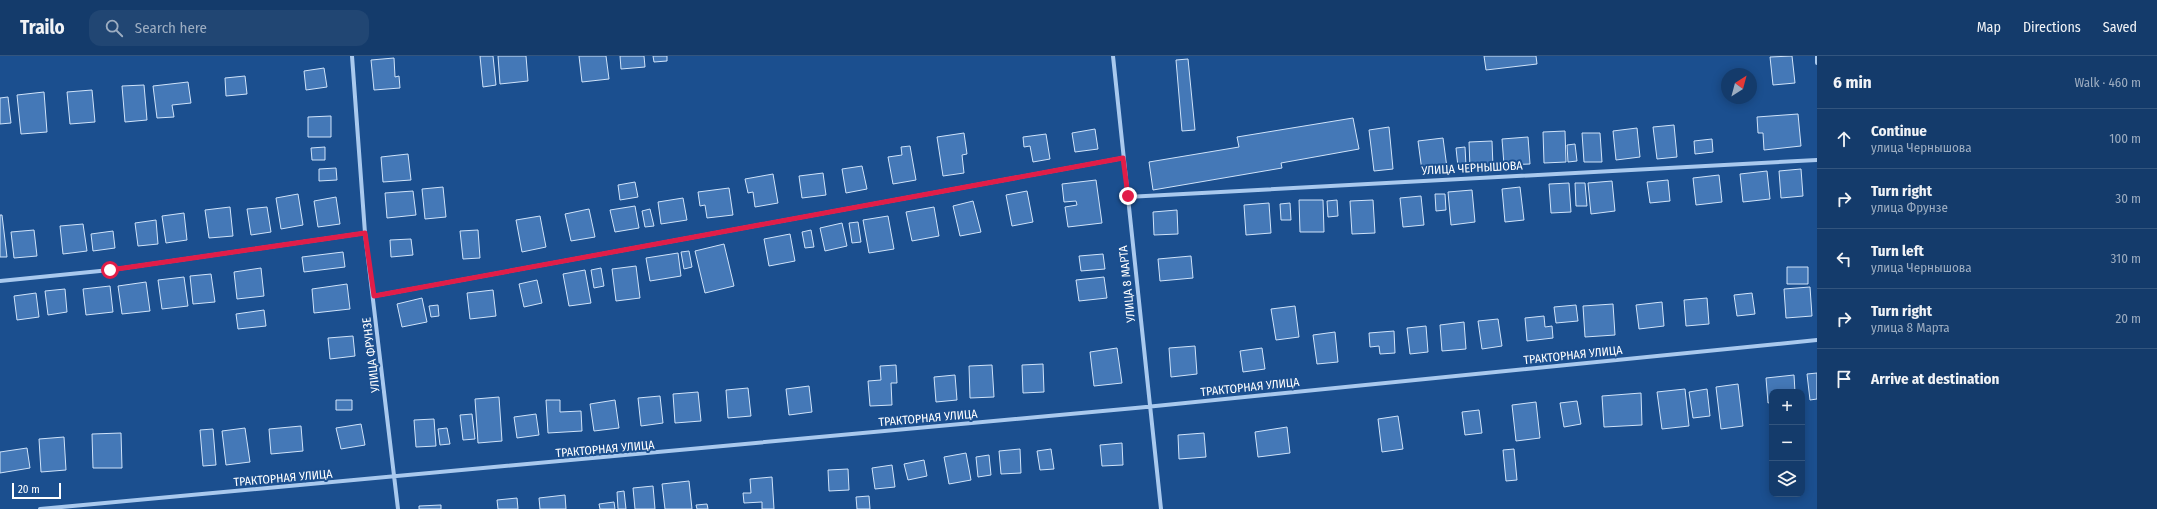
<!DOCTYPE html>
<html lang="en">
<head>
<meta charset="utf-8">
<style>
  :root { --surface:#143b6b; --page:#214673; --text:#f1f3f6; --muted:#9dadc1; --line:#33557e }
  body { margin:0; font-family:"Fira Sans Condensed",sans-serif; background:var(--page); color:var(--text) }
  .controls { position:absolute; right:12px; bottom:12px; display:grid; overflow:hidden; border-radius:8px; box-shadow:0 2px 10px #0003 }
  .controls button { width:36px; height:36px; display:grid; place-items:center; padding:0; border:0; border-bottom:1px solid var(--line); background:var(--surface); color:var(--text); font:20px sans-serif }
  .compass { position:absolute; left:1721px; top:12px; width:36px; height:36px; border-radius:50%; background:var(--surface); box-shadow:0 2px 10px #0003; rotate:36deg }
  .scale { position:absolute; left:12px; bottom:10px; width:49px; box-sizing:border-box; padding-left:4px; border:2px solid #fff; border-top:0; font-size:11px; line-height:14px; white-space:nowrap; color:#fff; -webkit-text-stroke:3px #1b4f8f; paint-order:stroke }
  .stop { position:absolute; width:12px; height:12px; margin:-9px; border:3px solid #e11d48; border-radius:50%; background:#fff }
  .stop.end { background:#e11d48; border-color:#fff; box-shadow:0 1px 4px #0008 }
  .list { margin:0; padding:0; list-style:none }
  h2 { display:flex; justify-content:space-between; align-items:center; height:52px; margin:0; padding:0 16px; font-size:17px }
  h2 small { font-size:13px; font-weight:400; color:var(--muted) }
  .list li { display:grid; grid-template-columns:26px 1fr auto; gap:12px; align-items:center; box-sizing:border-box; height:60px; padding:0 16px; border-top:1px solid var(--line) }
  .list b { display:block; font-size:15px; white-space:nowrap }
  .list p { margin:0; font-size:13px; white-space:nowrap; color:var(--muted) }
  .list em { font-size:13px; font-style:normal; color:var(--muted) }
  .icon { flex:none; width:22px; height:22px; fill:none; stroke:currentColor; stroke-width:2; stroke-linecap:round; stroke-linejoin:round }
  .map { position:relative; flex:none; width:1817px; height:453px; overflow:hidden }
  header { display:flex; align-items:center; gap:24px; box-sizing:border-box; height:56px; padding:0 20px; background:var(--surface); border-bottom:1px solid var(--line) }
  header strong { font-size:19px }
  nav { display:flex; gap:22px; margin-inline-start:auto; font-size:14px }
  .search { width:280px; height:36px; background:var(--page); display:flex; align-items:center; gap:10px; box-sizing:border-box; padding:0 14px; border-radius:12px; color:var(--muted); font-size:15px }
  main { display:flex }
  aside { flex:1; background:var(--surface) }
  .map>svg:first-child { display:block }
  .building { fill:#4478b7; stroke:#cfe3fa }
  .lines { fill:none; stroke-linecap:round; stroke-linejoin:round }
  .street { stroke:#a9c9ee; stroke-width:4 }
  .route { stroke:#e11d48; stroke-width:5 }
  .labels { text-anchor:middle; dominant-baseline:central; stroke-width:4; stroke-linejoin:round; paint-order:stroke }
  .street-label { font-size:12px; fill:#fff; stroke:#1b4f8f }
</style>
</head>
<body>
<header>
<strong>Trailo</strong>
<div class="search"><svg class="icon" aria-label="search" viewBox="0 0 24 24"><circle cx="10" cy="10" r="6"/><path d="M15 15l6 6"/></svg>Search here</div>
<nav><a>Map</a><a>Directions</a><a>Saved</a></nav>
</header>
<main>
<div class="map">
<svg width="1817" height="453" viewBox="0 0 1817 453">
  <rect width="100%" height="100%" fill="#1b4f8f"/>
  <path class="building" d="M480,0H493L496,29L483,31Z
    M498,0H526L528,25L500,28Z
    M579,0H606L609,23L582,26Z
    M620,0H644L645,11L621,13Z
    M653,0H667V5L654,6Z
    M1484,0H1536L1537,8L1486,14Z
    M1792,0L1795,27L1773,29L1770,1Z
    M394,2L395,21L399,20L400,32L374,34L371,4Z
    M1188,3L1195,74L1182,75L1176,4Z
    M324,12L327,31L306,34L304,15Z
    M245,20L247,38L226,40L225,22Z
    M188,26L191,47L172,49L174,61L157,62L153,30Z
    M144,29L147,64L125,66L122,30Z
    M92,34L95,66L70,68L67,36Z
    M44,36L47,76L21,78L17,39Z
    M8,41L11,67L0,68V42Z
    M1798,58L1801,90L1764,94L1763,77H1758L1757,61Z
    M331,60V81H308V61Z
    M1353,62L1359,93L1281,107L1282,112L1153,134L1149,106L1239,91L1237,81Z
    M1674,69L1677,101L1657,103L1653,71Z
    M1389,71L1393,113L1374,115L1369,74Z
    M1637,72L1640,101L1616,104L1613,75Z
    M1095,73L1098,93L1075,96L1072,77Z
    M1565,75L1566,106L1544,107L1543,76Z
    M964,77L967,98L962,99L964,117L943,120L937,81Z
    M1582,77H1600L1602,106H1584Z
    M1046,78L1050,103L1033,106L1030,90L1024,91L1023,81Z
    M1528,81L1530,108L1504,109L1502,83Z
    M1443,82L1447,112L1422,115L1418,85Z
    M1712,83L1713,96L1695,98L1694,85Z
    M1492,85L1493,111L1470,112L1469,86Z
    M1575,88L1577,105L1568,106L1567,89Z
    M910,90L916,124L893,128L888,101L902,99L901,91Z
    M325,91V104H312L311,92Z
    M1465,91L1466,110L1458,111L1456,92Z
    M408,98L411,124L383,126L381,101Z
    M862,110L867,133L846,137L842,113Z
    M336,112L337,124L319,125V113Z
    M1801,113L1803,140L1781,142L1779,115Z
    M1767,115L1770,143L1743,146L1740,118Z
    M823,117L826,139L802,142L799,120Z
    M773,118L778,147L755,151L753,136L748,137L745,123Z
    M1719,119L1722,146L1696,149L1693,122Z
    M1096,124L1102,167L1068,171L1065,151L1077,149L1076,145L1064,146L1062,128Z
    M1668,124L1670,145L1650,147L1647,126Z
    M1612,125L1615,155L1591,158L1588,127Z
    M635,126L638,141L620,144L618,129Z
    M1569,127L1571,156L1551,157L1549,128Z
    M1575,127H1585L1587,150H1576Z
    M443,131L446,161L425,163L422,133Z
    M1520,131L1524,164L1505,166L1502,133Z
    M729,132L733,159L707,162L705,149L700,150L698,136Z
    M1472,134L1475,166L1451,169L1448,136Z
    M413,135L416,159L387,162L385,137Z
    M1027,135L1033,166L1012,170L1006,139Z
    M298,138L303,169L281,173L276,142Z
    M1435,138H1445L1446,154L1436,155Z
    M1421,140L1424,169L1403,171L1400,142Z
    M336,141L340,168L318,171L314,145Z
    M683,142L687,164L661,168L658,146Z
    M1299,144H1323L1324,176H1300Z
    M1337,144L1338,160L1328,161L1327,145Z
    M1373,144L1375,177L1352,178L1350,145Z
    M973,145L981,176L960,180L953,150Z
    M1269,147L1271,177L1246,179L1244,149Z
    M1290,147L1291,164H1281L1280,148Z
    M635,150L639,172L615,176L610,154Z
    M230,151L233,180L209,182L205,154Z
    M267,151L271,176L251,179L247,153Z
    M934,151L939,180L912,185L906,156Z
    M589,153L595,181L571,185L565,158Z
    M650,153L654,170L645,171L642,155Z
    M1177,154L1178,178L1154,179L1153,156Z
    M184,157L187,184L166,187L162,160Z
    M0,159H2L7,201H0Z
    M540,160L546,191L522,196L516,164Z
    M888,160L894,193L869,197L863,164Z
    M156,164L158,188L138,190L135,167Z
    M858,166L861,186L852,187L849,167Z
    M842,167L847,190L825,195L820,172Z
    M83,168L87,195L63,198L60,170Z
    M34,174L37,200L14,202L11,176Z
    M478,174L480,202L463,203L460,175Z
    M811,174L814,191L805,192L802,176Z
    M113,175L115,192L93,195L91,178Z
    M790,178L795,205L769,210L764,183Z
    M411,183L413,199L391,201L390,184Z
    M724,188L734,230L705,237L695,195Z
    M689,195L692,211L684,213L681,196Z
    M343,196L345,211L304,216L302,201Z
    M678,197L681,220L650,225L646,202Z
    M1103,198L1105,213L1081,215L1079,200Z
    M1191,200L1193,222L1160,225L1158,203Z
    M636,210L640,242L616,245L612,213Z
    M1787,211H1808V228H1787Z
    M261,212L264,240L237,243L234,216Z
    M601,212L604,230L594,232L591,214Z
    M585,214L591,247L569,250L563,218Z
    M211,218L215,246L193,248L190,220Z
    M184,221L188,250L162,253L158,224Z
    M1104,221L1107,242L1079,245L1076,224Z
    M537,224L542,247L524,251L519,228Z
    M146,226L150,255L122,258L118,230Z
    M347,228L350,253L314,257L312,233Z
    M110,230L113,256L86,259L83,233Z
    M1810,231L1812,260L1786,262L1784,233Z
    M65,233L67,256L48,259L45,235Z
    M493,234L496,260L470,263L467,237Z
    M36,237L39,261L17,264L14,240Z
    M1752,237L1755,258L1737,260L1734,239Z
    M422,242L427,266L402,271L397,248Z
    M1707,242L1709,268L1686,270L1684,244Z
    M1662,246L1664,270L1639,273L1636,249Z
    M1613,248L1615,279L1585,281L1583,250Z
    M438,249L439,260L431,261L429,250Z
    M1576,249L1578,265L1556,267L1554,251Z
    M1295,250L1299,281L1276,284L1271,253Z
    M264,254L266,270L238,273L236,258Z
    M1544,260L1545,271L1552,270L1553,282L1527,285L1525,262Z
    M1498,263L1502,290L1482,293L1478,265Z
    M1464,266L1466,293L1442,295L1440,269Z
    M1426,270L1428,296L1410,298L1407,272Z
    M1394,275L1395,297L1380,298L1379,290L1370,291L1369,277Z
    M1335,276L1338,306L1317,308L1313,279Z
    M353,280L355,300L330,303L328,282Z
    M1195,290L1197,318L1171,321L1169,292Z
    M1117,292L1122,327L1094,330L1090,296Z
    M1262,292L1265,313L1243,316L1240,295Z
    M1043,308L1044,336L1023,337L1022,309Z
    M896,309L897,327H891L892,349L870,350L868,325L881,324L880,310Z
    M992,309L994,341L970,342L969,310Z
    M1817,317V343L1810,344L1807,318Z
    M955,319L957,344L936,346L934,321Z
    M1794,319L1795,336H1772V346L1768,347L1766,322Z
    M1738,328L1743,370L1721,373L1716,331Z
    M809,330L812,356L789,359L786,333Z
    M748,332L751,360L728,362L726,334Z
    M1685,333L1689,370L1662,373L1657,336Z
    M1707,333L1710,360L1693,362L1689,336Z
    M698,336L701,365L675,367L673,338Z
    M1641,337L1642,369L1604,371L1602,340Z
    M660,340L663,367L641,370L638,342Z
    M499,341L502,385L478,387L475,343Z
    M336,344H352V354H336Z
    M546,344H560V356L581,355L582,375L548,377Z
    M615,344L619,372L594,375L590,348Z
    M1577,345L1581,368L1564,371L1560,347Z
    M1536,346L1540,382L1516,385L1512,349Z
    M1479,354L1482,377L1465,379L1462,356Z
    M472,358L475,383L463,384L460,359Z
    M536,358L539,379L517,382L514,361Z
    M1398,360L1403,393L1382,396L1378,363Z
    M434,363L436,390L416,391L414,364Z
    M361,368L365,389L341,393L336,372Z
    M301,370L303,395L271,398L269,373Z
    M1287,371L1290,397L1258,401L1255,376Z
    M245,372L250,406L226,409L222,375Z
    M447,372L450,388L440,389L438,373Z
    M213,373L216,409L203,410L200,374Z
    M121,377L122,412H93L92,378Z
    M1204,377L1206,401L1179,403L1178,379Z
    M64,381L66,414L41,416L39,383Z
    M1122,387L1123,409L1102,410L1100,389Z
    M27,392L30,412L0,417V396Z
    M1020,393L1021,417L1001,418L999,395Z
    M1051,393L1054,413L1040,414L1037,395Z
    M1514,393L1517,424L1506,425L1503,394Z
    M966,397L971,424L949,428L944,401Z
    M989,399L991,419L978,421L976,401Z
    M924,404L927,420L908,424L904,408Z
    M892,409L895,431L875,433L872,412Z
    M848,413L849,434L829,435L828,414Z
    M772,421L774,453H762V446L744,447L743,437H751L750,423Z
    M689,425L692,453H665L662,428Z
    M653,430L655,453H635L633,432Z
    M624,435L626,453H618L617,436Z
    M565,439L566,453H540L539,442Z
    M869,440L870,453H857L856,441Z
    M517,442L518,453H498L497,444Z
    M614,446L615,453H600L599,448Z
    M707,448L708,453H697L696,449Z
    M441,449V453H419V450Z"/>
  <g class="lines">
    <path class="street" d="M352,0L365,177L398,453
      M1113,0L1161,453
      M1817,0V7
      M1127,141L1817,104
      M0,225L110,214L365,177
      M374,240L1123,102
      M40,453C633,402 1225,344 1817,284"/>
  </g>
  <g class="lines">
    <path class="route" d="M110,214L365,177L374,240L1123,102L1128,140"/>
  </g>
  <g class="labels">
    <g class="street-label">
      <text transform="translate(1472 112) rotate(-3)">УЛИЦА ЧЕРНЫШОВА</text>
      <text transform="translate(1127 228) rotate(-96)">УЛИЦА 8 МАРТА</text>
      <text transform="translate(371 299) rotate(-97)">УЛИЦА ФРУНЗЕ</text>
      <text transform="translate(1573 299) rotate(-6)">ТРАКТОРНАЯ УЛИЦА</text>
      <text transform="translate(1250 331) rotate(-6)">ТРАКТОРНАЯ УЛИЦА</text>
      <text transform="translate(928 362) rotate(-5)">ТРАКТОРНАЯ УЛИЦА</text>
      <text transform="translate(605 393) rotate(-5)">ТРАКТОРНАЯ УЛИЦА</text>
      <text transform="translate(283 422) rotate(-5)">ТРАКТОРНАЯ УЛИЦА</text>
    </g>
  </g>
</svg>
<div class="controls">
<button>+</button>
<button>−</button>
<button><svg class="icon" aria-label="layers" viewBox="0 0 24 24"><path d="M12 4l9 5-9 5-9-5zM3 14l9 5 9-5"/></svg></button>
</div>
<svg class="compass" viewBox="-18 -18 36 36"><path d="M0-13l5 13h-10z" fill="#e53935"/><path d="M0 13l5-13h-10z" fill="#9dadc1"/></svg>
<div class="scale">20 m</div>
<div class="stop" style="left:110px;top:214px"></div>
<div class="stop end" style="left:1128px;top:140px"></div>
</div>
<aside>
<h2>6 min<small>Walk · 460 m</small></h2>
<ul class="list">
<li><svg class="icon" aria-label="ahead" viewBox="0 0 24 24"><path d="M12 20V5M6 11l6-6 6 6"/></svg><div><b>Continue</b><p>улица Чернышова</p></div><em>100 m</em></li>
<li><svg class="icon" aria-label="right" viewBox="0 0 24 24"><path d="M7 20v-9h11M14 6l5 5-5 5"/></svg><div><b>Turn right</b><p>улица Фрунзе</p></div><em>30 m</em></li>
<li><svg class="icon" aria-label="left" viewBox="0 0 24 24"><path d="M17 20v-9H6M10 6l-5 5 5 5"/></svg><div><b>Turn left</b><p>улица Чернышова</p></div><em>310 m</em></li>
<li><svg class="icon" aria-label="right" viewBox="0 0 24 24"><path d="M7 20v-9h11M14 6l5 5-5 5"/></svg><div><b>Turn right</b><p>улица 8 Марта</p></div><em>20 m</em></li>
<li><svg class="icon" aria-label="arrive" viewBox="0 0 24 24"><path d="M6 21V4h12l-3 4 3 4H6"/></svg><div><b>Arrive at destination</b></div></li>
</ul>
</aside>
</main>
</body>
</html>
